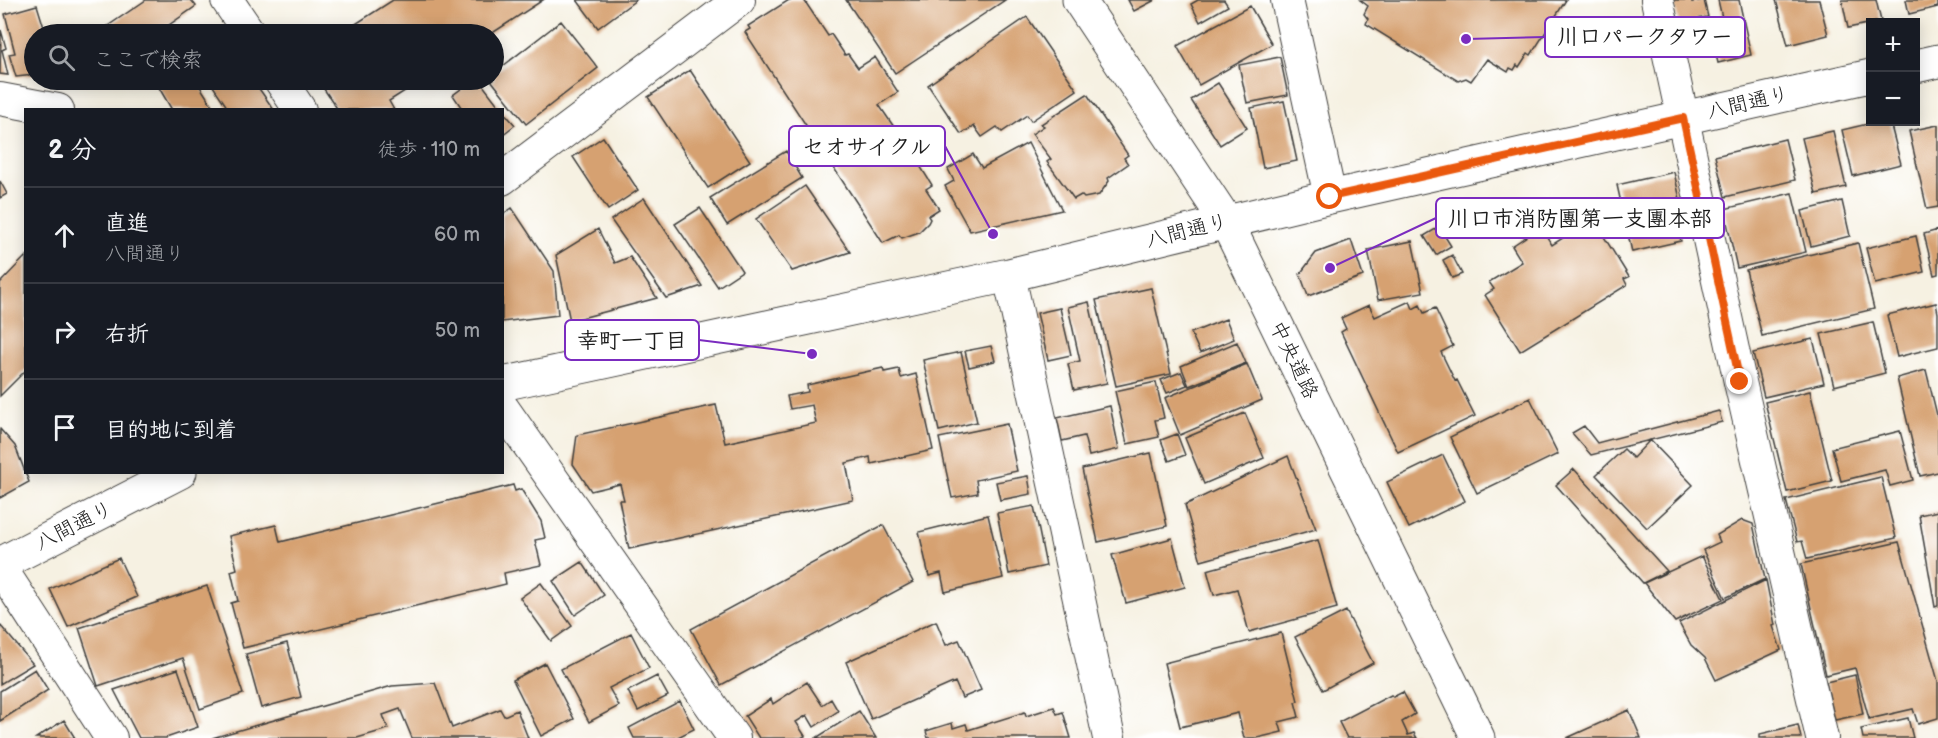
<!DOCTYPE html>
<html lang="ja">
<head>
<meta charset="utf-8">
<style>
  :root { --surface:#171b24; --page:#20242c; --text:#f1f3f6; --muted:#9ea1a6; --line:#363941 }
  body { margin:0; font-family:"Balsamiq Sans","Klee One",sans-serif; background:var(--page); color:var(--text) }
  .controls { position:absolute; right:18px; top:18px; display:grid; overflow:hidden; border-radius:0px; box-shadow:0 3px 15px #0003 }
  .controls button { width:54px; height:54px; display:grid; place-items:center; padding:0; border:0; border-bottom:2px solid var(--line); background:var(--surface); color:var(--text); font:30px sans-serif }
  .stop { position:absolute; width:18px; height:18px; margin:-14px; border:4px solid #ea580c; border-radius:50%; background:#fff }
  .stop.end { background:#ea580c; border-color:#fff; box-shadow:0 2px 6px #0008 }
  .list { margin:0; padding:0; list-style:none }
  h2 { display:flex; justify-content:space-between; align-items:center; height:78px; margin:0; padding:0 24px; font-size:26px }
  h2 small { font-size:20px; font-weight:400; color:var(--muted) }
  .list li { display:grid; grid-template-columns:39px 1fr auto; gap:18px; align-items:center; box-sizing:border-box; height:96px; padding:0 24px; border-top:2px solid var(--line) }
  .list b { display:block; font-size:22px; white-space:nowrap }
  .list p { margin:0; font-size:20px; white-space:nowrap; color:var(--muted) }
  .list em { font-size:20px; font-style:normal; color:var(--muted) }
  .icon { flex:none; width:33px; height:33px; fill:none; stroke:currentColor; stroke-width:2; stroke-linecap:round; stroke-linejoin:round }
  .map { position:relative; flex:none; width:1938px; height:738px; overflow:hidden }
  .search { position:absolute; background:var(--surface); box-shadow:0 3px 15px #0003; left:24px; top:24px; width:480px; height:66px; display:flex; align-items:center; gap:15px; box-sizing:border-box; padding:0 21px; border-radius:33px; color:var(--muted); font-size:22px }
  .panel { position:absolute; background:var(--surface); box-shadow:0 3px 15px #0003; left:24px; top:108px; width:480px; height:366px; border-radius:0px }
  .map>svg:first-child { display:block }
  .building { fill:#d6a171 }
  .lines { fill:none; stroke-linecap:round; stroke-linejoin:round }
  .minor-casing { stroke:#3d3c3a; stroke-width:34 }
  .tertiary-casing { stroke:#3d3c3a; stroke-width:35 }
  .secondary-casing { stroke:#3d3c3a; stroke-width:35 }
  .minor { stroke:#fff; stroke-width:32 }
  .tertiary { stroke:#fff; stroke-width:33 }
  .secondary { stroke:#fff; stroke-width:33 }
  .route { stroke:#ea580c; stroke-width:8 }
  .labels { text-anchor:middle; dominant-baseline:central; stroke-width:5; stroke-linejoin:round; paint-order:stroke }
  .street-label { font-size:21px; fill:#1c1c1c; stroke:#fff }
  .leader { fill:none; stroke:#7b2cbf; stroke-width:2 }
  .callout-dot { fill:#7b2cbf; stroke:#fff; stroke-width:2 }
  .callout { fill:#fff; stroke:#7b2cbf; stroke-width:2 }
  .callout-label { font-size:22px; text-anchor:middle; font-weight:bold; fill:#1c1c1c }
</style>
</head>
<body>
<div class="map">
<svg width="1938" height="738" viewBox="0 0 1938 738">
  <rect width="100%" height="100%" fill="#fff"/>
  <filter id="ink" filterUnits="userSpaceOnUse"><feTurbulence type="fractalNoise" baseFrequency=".0167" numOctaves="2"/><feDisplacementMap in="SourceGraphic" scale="12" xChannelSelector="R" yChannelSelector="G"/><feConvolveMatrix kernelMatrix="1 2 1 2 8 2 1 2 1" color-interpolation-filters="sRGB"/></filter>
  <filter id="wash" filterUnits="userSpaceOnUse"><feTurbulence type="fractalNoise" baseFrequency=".008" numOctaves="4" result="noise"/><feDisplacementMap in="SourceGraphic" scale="24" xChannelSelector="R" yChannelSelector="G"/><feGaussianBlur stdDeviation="1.35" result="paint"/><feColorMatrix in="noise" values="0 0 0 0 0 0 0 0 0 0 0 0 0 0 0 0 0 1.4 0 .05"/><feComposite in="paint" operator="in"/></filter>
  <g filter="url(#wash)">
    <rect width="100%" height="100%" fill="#f6f1e2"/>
    <g id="blocks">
      <path class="building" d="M146,0H191L196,6L156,34H96Z
        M393,0H543L491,34H340Z
        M577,0H636L598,28Z
        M789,0H804L828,36L831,34L845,55L848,54L858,68L875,57L898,92L879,105L896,130L899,129L908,141L915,136L927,155L917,161L932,185L926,189L939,209L928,216L930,219L928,223L919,232L902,238L899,235L883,243L745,32L750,29L748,26Z
        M846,0H1005L895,73Z
        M1128,0H1155L1134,11Z
        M1198,0H1224L1228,6L1200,22L1191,4Z
        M1360,0H1566L1531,55L1528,53L1519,67L1517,65L1514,70L1510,68L1508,72L1487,59L1471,81L1466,78L1458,81L1366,24L1368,19L1364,14L1368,6Z
        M1673,0H1692V2L1704,0L1708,17L1696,19L1704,52L1687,56Z
        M1718,0H1739L1751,55L1718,63L1709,25L1723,22Z
        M1776,0H1819L1828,35L1788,45Z
        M1842,0H1876L1881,21L1848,28Z
        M1906,0H1938V7L1909,14Z
        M37,5L46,34H34V75L16,77L9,54L15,53L5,14Z
        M1250,6L1272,44L1199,85L1177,46Z
        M1027,17L1077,90L1031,121L1027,115L1002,132L997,127L982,137L974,126L961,134L928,85Z
        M561,21L598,68L526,124L491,80H494V73Z
        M1,30L6,48L2,50L8,75L0,74Z
        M1280,57L1288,95L1247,103L1239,65Z
        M690,70L750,161L708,188L648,97Z
        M76,80H92L85,84Z
        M167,80H196L215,110H172L158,86Z
        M209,80H253L274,110H229Z
        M318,80H422L389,101L394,110H338Z
        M473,80H479L502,110H463L453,95Z
        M1218,83L1247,128L1220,145L1191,100Z
        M1087,94L1128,155L1124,158L1128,164L1108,178L1109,181L1099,195L1084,198L1081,195L1074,199L1047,162L1051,159L1032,134L1044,126L1041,124Z
        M1284,101L1297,161L1263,168L1251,108Z
        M502,110L515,125L502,135Z
        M1876,122H1890L1901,164L1853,176L1842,130Z
        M1938,125V207L1927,209L1909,131Z
        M1833,131L1846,187L1816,194L1802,138Z
        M603,137L638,190L608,210L573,157Z
        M1785,139L1795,180L1725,197L1715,156Z
        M1028,143L1062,210L970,231L945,186L954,181L948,169L973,154L982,168Z
        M786,151L802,178L727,225L710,198Z
        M1674,172L1687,231L1679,233L1681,241L1632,252L1617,185Z
        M0,181L7,194L0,198Z
        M805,186L850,252L792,271L756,219Z
        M1792,193L1806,252L1737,268L1724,209Z
        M644,198L702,286L666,298L611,220Z
        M1842,201L1850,236L1811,246L1802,211Z
        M512,208L554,271L558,315L502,322V215Z
        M700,208L742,271L718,287L675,224Z
        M1537,221L1552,245L1583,225L1588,233L1598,227L1629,277L1624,279L1627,285L1520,351L1485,295L1494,289L1489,282L1522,262L1512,246L1527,236L1523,230Z
        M1439,227L1451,246L1436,255L1424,236Z
        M598,229L615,263L630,257L657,298L570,321L556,255Z
        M1938,230V274L1934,275L1924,234Z
        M1916,236L1924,272L1875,284L1866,248Z
        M1351,240L1363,276L1308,296L1300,274L1316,253Z
        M1412,241L1423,292L1378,300L1368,250Z
        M1858,243L1874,309L1762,336L1746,270Z
        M1452,255L1462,274L1452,278L1443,260Z
        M26,256V370L0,396V283Z
        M1151,288L1171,374L1116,386L1096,300Z
        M1410,301L1413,309L1420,305L1424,313L1435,308L1453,346L1441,352L1455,381L1457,380L1475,416L1398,452L1341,332L1346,329L1341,318L1369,305L1375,317Z
        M1089,302L1107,383L1074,390L1068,364L1080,361L1068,307Z
        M1936,303L1938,313V347L1897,357L1887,315Z
        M1060,308L1071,355L1048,360L1037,313Z
        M1226,319L1234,339L1200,353L1191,333Z
        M1873,322L1885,373L1834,386L1821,334Z
        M1813,339L1824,383L1764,397L1753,353Z
        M1237,342L1246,363L1189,386L1181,366Z
        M991,346L995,361L969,367L965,351Z
        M961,352L977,422L939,431L923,360Z
        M1247,364L1262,400L1180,435L1165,398Z
        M883,368L884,372L899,369L901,378L916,374L933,450L871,464L870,457L846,463L853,500L629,549L619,500H624L620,484L591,491L573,464L577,435L716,405L725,443L816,423L812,405L790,409L787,396L808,392L807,385Z
        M1926,370L1938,419V472L1920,476L1897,378Z
        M1181,372L1187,385L1167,393L1161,380Z
        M1156,382L1164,418L1155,420L1159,437L1127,444L1115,391Z
        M1810,391L1832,481L1787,492L1765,402Z
        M1530,398L1558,454L1477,493L1450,437Z
        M1110,406L1119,449L1089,456L1084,436L1062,441L1057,418Z
        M1719,411L1722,422L1591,455L1572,433L1584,426L1597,443Z
        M1245,413L1264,458L1204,484L1185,438Z
        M1007,424L1017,471L976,480L978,493L952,498L939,438Z
        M0,429L15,446L29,482L0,498Z
        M1900,431L1913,480L1890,486L1885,470L1841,481L1832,448Z
        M1177,434L1185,455L1169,461L1161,440Z
        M1650,440L1693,485L1647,528L1596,475L1624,449L1633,458Z
        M1151,453L1167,526L1098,542L1082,469Z
        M1443,455L1465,501L1409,528L1387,482Z
        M1288,456L1316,529L1201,561L1185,505Z
        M1574,469L1667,571L1643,583L1556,485Z
        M1028,476L1031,494L1000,500L996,482Z
        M1881,477L1896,538L1807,559L1802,541L1797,542L1786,500Z
        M513,485L515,491L521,489L541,521L545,538L535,540L541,565L504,573L506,584L243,648L231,603L238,601L231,571L237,569L229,536L276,525L280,542Z
        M1034,506L1046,566L1009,574L997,513Z
        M1938,511V606L1935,607L1919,515Z
        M988,515L1003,578L945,592L941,573L929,576L919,532Z
        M1742,520L1753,524L1765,579L1725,598L1703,550L1720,542L1717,535Z
        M883,525L913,582L721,685L691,629Z
        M1172,538L1185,587L1126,603L1112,555Z
        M1318,540L1337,608L1249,632L1237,589L1214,595L1207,570Z
        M1899,542L1938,681V718L1918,724L1913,709L1869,719L1855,668L1826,675L1801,564Z
        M1702,556L1723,599L1675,622L1644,583Z
        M119,558L137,597L68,627L50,589Z
        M582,562L604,595L575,615L553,581Z
        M1766,580L1775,625L1773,626L1781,650L1716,680L1705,658L1691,645L1679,623Z
        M541,583L572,626L551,641L520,598Z
        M207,586L243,694L200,709L183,658L98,686L79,628Z
        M1346,611L1373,663L1323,690L1295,637Z
        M936,621L946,645L959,640L981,690L962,698L955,682L871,719L846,662Z
        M0,625L33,664L0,684Z
        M631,633L649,668L609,688L619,706L589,722L561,669Z
        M1281,633L1298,701L1295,702L1299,717L1279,722L1282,732L1257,738H1244L1238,713L1180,727L1164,663Z
        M287,643L301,697L261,708L246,654Z
        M545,663L574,719L541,736L513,680Z
        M35,669L48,690L0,721V691Z
        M178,669L198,727L166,738H139L114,690Z
        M1855,675L1863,714L1835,720L1826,682Z
        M657,676L668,696L638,711L628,691Z
        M807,682L822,705L831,699L838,711L814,727L807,715L796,722L805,736L801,738H759L745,716L771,699L773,704Z
        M435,683L452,728L500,709L504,716L517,710L528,738H412L400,709L383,715L388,729L357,738H212L392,686Z
        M1403,692L1415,714L1402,722L1408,735L1414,733L1417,738H1347L1339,722L1391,695L1393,697Z
        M680,701L694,729L676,738H634L629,728Z
        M1054,707L1057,714L1063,712L1071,738H928L926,731L952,723L953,728L966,724L968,730L1025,712L1026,716Z
        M1629,710L1641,738H1567Z
        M859,711L876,738H816Z
        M1908,718L1913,738H1863L1861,729Z
        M64,720L75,738H36Z
        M1798,725L1801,738H1760V734Z"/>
    </g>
  </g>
  <g filter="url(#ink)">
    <use href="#blocks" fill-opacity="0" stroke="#3d3c3a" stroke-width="1.5"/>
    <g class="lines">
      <defs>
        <path id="minor" d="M227,0L250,34
          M1287,0L1330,197
          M1657,0L1740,382L1822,738
          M280,80L300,110
          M0,99L58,110
          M502,179L739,0
          M1009,275L1109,738
          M502,407L734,738
          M0,567L111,738"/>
        <path id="tertiary" d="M1916,66L1938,61
          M502,384L1009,275L1330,197L1870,76
          M0,564L180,472"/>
        <path id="secondary" d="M1079,0L1226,221L1478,738"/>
      </defs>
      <use href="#minor" class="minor-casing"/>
      <use href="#tertiary" class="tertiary-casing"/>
      <use href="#secondary" class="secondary-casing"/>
      <use href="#minor" class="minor"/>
      <use href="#tertiary" class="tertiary"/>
      <use href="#secondary" class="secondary"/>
    </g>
  </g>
  <g class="lines" filter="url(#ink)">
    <path class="route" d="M1330,197L1683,118L1740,382"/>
  </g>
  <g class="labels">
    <g class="street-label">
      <text transform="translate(1748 103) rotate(-13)">八間通り</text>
      <text transform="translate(1187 231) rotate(-14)">八間通り</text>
      <text transform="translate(1294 360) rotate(64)">中央道路</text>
      <text transform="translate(74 526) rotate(-27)">八間通り</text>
    </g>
  </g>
  <path class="leader" d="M1466 39L1545 37M993 234L945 146M1330 268L1436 218M812 354L699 340"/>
  <g class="callout-dot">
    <circle cx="1466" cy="39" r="6"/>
    <circle cx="993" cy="234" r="6"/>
    <circle cx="1330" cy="268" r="6"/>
    <circle cx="812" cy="354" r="6"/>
  </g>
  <g class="callout">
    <rect x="1545" y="17" width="200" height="40" rx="6"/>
    <rect x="789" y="126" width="156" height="40" rx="6"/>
    <rect x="1436" y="198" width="288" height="40" rx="6"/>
    <rect x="565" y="320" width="134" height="40" rx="6"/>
  </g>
  <g class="callout-label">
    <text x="1645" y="44">川口パークタワー</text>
    <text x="867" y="154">セオサイクル</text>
    <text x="1580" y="226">川口市消防團第一支團本部</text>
    <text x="632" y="348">幸町一丁目</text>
  </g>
</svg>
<div class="controls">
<button>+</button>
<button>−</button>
</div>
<div class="stop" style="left:1330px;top:197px"></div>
<div class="stop end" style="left:1740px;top:382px"></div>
<div class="search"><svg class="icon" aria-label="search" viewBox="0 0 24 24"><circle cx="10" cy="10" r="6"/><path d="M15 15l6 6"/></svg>ここで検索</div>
<section class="panel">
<h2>2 分<small>徒歩 · 110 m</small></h2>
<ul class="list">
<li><svg class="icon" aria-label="ahead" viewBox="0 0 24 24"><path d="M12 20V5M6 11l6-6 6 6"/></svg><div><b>直進</b><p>八間通り</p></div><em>60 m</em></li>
<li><svg class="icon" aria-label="right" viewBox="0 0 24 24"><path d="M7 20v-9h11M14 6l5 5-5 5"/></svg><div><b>右折</b></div><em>50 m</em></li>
<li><svg class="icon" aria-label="arrive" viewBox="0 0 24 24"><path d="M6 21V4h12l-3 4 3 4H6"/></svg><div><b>目的地に到着</b></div></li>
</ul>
</section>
</div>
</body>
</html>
